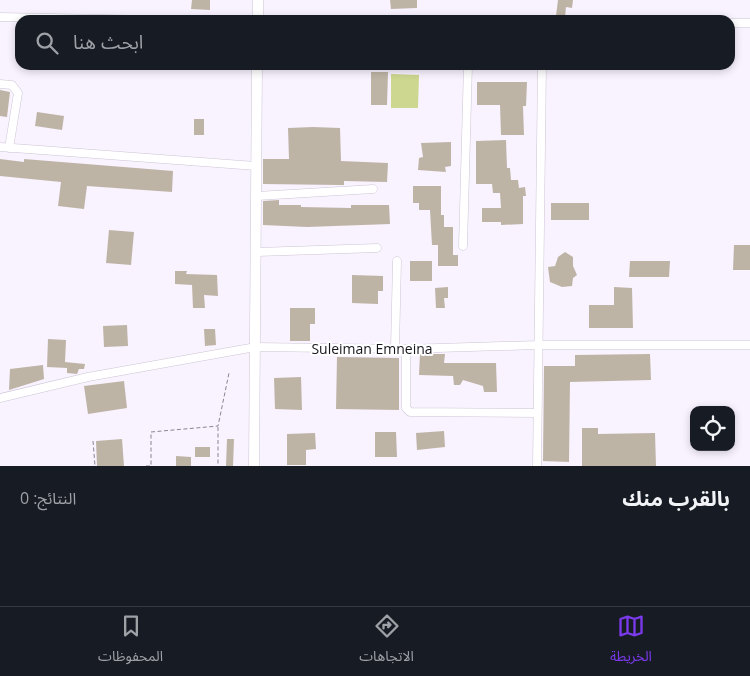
<!DOCTYPE html>
<html lang="ar">
<head>
<meta charset="utf-8">
<style>
  :root { --surface:#171b24; --page:#242831; --text:#f1f3f6; --muted:#9ea1a6; --line:#363941; --accent:#7c3aed }
  body { margin:0; font-family:"Open Sans","Noto Sans Arabic",sans-serif; background:var(--page); color:var(--text); direction:rtl }
  .controls { position:absolute; right:15px; bottom:15px; display:grid; overflow:hidden; border-radius:10px; box-shadow:0 2px 8px #0003 }
  .controls button { width:45px; height:45px; display:grid; place-items:center; padding:0; border:0; border-bottom:1px solid var(--line); background:var(--surface); color:var(--text); font:25px sans-serif }
  .list { margin:0; padding:0; list-style:none }
  h2 { display:flex; justify-content:space-between; align-items:center; height:65px; margin:0; padding:0 20px; font-size:21px }
  h2 small { font-size:16px; font-weight:400; color:var(--muted) }
  .icon { flex:none; width:28px; height:28px; fill:none; stroke:currentColor; stroke-width:2; stroke-linecap:round; stroke-linejoin:round }
  .map { position:relative; flex:none; width:750px; height:466px; overflow:hidden; direction:ltr }
  .search { position:absolute; background:var(--surface); box-shadow:0 2px 8px #0003; left:15px; right:15px; top:15px; height:55px; display:flex; align-items:center; gap:12px; box-sizing:border-box; padding:0 18px; border-radius:15px; color:var(--muted); font-size:19px }
  .sheet { height:140px; background:var(--surface) }
  nav { display:flex; justify-content:space-around; align-items:center; box-sizing:border-box; height:70px; border-top:1px solid var(--line); background:var(--surface); font-size:14px; color:var(--muted) }
  nav a { display:grid; justify-items:center; gap:2px }
  nav .on { color:var(--accent) }
  .map>svg:first-child { display:block }
  .green { fill:#cdd78f }
  .building { fill:#beb4a6 }
  .lines { fill:none; stroke-linecap:round; stroke-linejoin:round }
  .street-casing { stroke:#cdc5d4; stroke-width:9 }
  .secondary-casing { stroke:#cdc5d4; stroke-width:11 }
  .path { stroke:#8a858e; stroke-width:1; stroke-dasharray:4 2.5; stroke-linecap:butt }
  .street { stroke:#fff; stroke-width:8 }
  .secondary { stroke:#fff; stroke-width:10 }
  .labels { text-anchor:middle; dominant-baseline:central; stroke-width:4; stroke-linejoin:round; paint-order:stroke }
  .street-label { font-size:14px; fill:#18151a; stroke:#fff }
</style>
</head>
<body>
<div class="map">
<svg width="750" height="466" viewBox="0 0 750 466">
  <rect width="100%" height="100%" fill="#f9f2ff"/>
  <path class="green" d="M391,74L419,75L418,108H391Z"/>
  <path class="building" d="M192,0H210V10L191,9Z
    M390,0H417V8L391,9Z
    M558,0H573L572,8L566,7L565,17L556,16Z
    M371,72H388L387,105H371Z
    M477,82H527L526,106H523L524,135H501L500,105H477Z
    M0,90L10,92L7,117L0,116Z
    M37,112L64,116L62,130L35,126Z
    M194,119H204V135H194Z
    M313,127L340,128L341,161L388,163L387,182L344,181V185H340L263,184V159H289L288,128Z
    M506,140L507,168H510L511,180H518L519,188L525,187L526,196H523V224L501,225V222H482V208H501L500,193H493L492,184H476V141Z
    M451,142V166L445,167L446,172L418,170L419,158L423,157L421,143Z
    M0,159L24,162V159L173,171L172,192L87,186L84,209L58,206L61,182L0,176Z
    M413,186H441V215H444V227H453V255H458V266H438V245H432L430,210H419V203H413Z
    M279,200V205H301V207L351,208V205H389L390,224L307,227L263,225V201Z
    M551,203H589V220H551Z
    M109,230L134,232L131,265L106,263Z
    M734,245H750V270H733Z
    M565,252L573,257V266L577,275L573,278L572,286L562,287L550,282L548,267L555,266L558,257Z
    M410,261H432V281H410Z
    M630,261H670L669,277H629Z
    M175,271H187L186,274L217,275L218,296L204,295L205,308H193L192,285L175,284Z
    M352,275L383,276V291H378V304L352,303Z
    M448,287V298H444L445,308H436L435,288Z
    M614,287L632,288L633,328H589V305H614Z
    M290,308H315V324H310V341H290Z
    M127,325L128,346L104,347L103,326Z
    M204,329H215L216,345L205,346Z
    M48,339L66,340L65,362L85,364L84,369H79L77,374L67,373V368L47,367Z
    M420,354H445L444,363H496L497,392H484L483,386L463,380L460,385H454L453,376L419,375Z
    M650,354L651,380L570,382L569,462L543,461L544,366H575V355Z
    M337,357L399,358V410L336,409Z
    M43,365L44,379L9,390L10,369Z
    M301,377L302,410L275,409L274,378Z
    M124,381L127,408L88,414L84,386Z
    M582,428H598V434L655,433L656,466H582Z
    M444,431L445,447L417,450L416,433Z
    M375,432H396L397,457H375Z
    M315,433L316,449L306,450V465H287V434Z
    M122,439L124,466H97L96,441Z
    M227,439H234L233,466H226Z
    M195,447H210V457H195Z
    M176,456L191,457V466H176Z"/>
  <g class="lines">
    <defs>
      <path id="street" d="M0,17L154,20
        M730,23H750
        M0,84L12,85L18,93L9,148
        M0,147L257,166
        M257,196L373,189
        M463,246L468,65
        M257,252L377,248
        M395,348L397,261
        M406,349V408L410,412L537,413
        M0,398L88,377L256,347L406,349L537,345H750
        M537,466L542,65"/>
      <path id="secondary" d="M258,0V20
        M254,466L257,65"/>
    </defs>
    <use href="#street" class="street-casing"/>
    <use href="#secondary" class="secondary-casing"/>
    <path class="path" d="M218,427V466
      M93,441L95,466
      M146,466H151V432L218,426L229,373"/>
    <use href="#street" class="street"/>
    <use href="#secondary" class="secondary"/>
  </g>
  <g class="labels">
    <g class="street-label">
      <text x="372" y="348">Suleiman Emneina</text>
    </g>
  </g>
</svg>
<div class="controls">
<button><svg class="icon" aria-label="locate" viewBox="0 0 24 24"><circle cx="12" cy="12" r="6"/><path d="M12 2v4M12 18v4M2 12h4M18 12h4"/></svg></button>
</div>
<div class="search"><svg class="icon" aria-label="search" viewBox="0 0 24 24"><circle cx="10" cy="10" r="6"/><path d="M15 15l6 6"/></svg>ابحث هنا</div>
</div>
<section class="sheet">
<h2>بالقرب منك<small>النتائج: 0</small></h2>
<ul class="list">
</ul>
</section>
<nav>
<a class="on"><svg class="icon" aria-label="map" viewBox="0 0 24 24"><path d="M3 6l6-2 6 2 6-2v14l-6 2-6-2-6 2zM9 4v14M15 6v14"/></svg>الخريطة</a>
<a><svg class="icon" aria-label="directions" viewBox="0 0 24 24"><path d="M12 3l9 9-9 9-9-9zM9 14v-3h6M13 9l2 2-2 2"/></svg>الاتجاهات</a>
<a><svg class="icon" aria-label="saved" viewBox="0 0 24 24"><path d="M7 4h10v16l-5-4-5 4z"/></svg>المحفوظات</a>
</nav>
</body>
</html>
